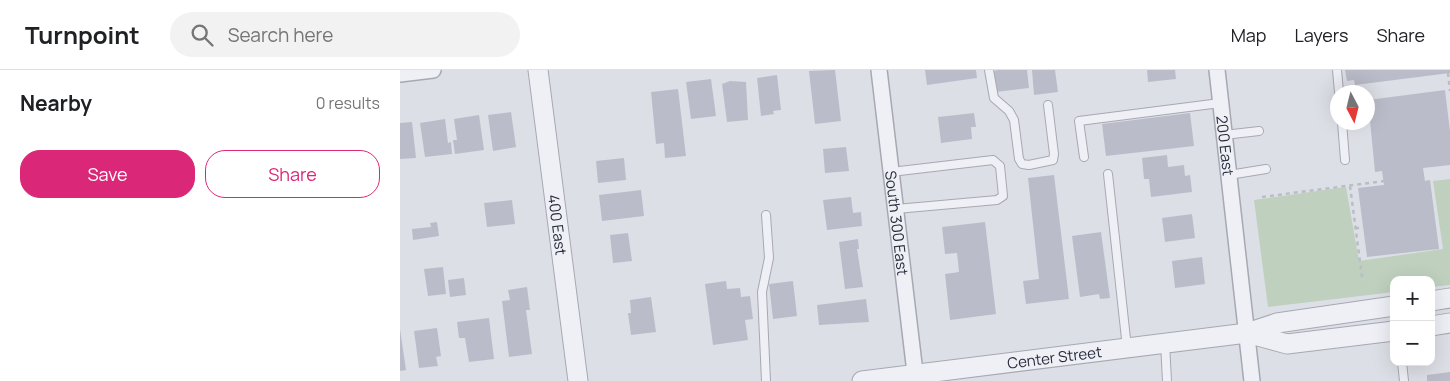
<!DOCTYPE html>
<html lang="en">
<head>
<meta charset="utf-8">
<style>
  :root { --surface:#fff; --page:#f2f2f2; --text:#202124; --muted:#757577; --line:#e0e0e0; --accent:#db2777 }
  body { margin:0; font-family:Manrope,sans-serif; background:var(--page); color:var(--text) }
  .controls { position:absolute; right:15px; bottom:15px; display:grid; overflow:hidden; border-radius:10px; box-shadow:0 5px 20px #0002 }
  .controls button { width:45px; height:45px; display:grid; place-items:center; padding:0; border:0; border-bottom:1px solid var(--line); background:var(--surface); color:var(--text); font:25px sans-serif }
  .compass { position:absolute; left:930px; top:15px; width:45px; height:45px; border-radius:50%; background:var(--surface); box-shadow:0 5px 20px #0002; rotate:173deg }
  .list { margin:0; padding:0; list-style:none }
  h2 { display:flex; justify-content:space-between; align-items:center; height:65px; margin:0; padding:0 20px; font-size:21px }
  h2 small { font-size:16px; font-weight:400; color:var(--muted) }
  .actions { display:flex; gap:10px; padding:15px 20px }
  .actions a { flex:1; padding:11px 0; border:1px solid var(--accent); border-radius:20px; text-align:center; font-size:18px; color:var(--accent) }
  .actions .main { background:var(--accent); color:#fff }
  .icon { flex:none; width:28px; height:28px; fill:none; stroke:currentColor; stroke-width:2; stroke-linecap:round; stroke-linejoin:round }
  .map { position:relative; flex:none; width:1050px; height:311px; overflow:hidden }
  header { display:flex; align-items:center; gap:30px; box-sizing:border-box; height:70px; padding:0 25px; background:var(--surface); border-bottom:1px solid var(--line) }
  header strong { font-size:24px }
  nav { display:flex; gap:28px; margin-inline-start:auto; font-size:18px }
  .search { width:350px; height:45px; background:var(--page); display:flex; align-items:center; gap:12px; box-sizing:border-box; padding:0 18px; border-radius:28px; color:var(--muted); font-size:19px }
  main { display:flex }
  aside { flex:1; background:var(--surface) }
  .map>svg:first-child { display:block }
  .green { fill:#bfd0be }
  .building { fill:#babdc9 }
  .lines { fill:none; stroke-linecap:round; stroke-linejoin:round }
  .service-casing { stroke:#a6a9b3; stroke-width:10 }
  .minor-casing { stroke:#a6a9b3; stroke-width:18 }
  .tertiary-casing { stroke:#a6a9b3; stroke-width:21 }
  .path { stroke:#bbbdc5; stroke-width:2.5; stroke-dasharray:4 4; stroke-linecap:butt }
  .service { stroke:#eff0f5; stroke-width:8 }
  .minor { stroke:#eff0f5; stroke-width:15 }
  .tertiary { stroke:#eff0f5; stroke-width:19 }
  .labels { text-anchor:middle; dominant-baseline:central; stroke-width:4; stroke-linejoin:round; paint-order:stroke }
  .street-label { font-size:15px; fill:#272b3c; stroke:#eceef4 }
</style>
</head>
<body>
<header>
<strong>Turnpoint</strong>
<div class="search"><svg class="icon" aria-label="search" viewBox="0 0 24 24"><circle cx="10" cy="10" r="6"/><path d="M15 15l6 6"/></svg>Search here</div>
<nav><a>Map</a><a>Layers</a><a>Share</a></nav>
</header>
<main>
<aside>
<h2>Nearby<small>0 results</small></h2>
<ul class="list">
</ul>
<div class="actions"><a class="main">Save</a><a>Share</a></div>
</aside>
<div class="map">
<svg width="1050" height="311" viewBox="0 0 1050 311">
  <rect width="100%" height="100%" fill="#dddfe6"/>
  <path class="green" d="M1050,109V215L1031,217V210H994V222L868,237L854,130L946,117L959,191L1043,179L1033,111Z"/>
  <path class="building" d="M435,0L441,51L415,54L409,1Z
    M525,0H576L577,8L527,15Z
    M598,0H627L629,18L596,22L594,1Z
    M632,0H655L658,22L634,25Z
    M747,0H775L776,9L748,12Z
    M945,0H1050V3L955,15L954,10L947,11Z
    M377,5L381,40L373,41L374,44L361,46L357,8Z
    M311,9L316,46L291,49L286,12Z
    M330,11L346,12L348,50L327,52L322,14Z
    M278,19L286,86L265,88L264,73L256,74L251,22Z
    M1045,20L1050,61V95L1023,98L1025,111L1030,110L1039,179L967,187L958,118L984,115L982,101L975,102L968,30Z
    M111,42L116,77L93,81L88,45Z
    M574,43L576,57H571L572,69L541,73L538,47Z
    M790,43L794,76L706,86L702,54Z
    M79,45L84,80L55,84L53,70H57L54,49Z
    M45,49L48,73L51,72L52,84L25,87L20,53Z
    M12,52L16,88L0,89V53Z
    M446,77L449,101L425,103L423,79Z
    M767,85L768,97L784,95L785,106L790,105L792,122L751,127L749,109H744L742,88Z
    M224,88L226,110L198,113L196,91Z
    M654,105L669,229L626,234L623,211L639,209L628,108Z
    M241,120L244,146L202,151L199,125Z
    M451,127L453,143L461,142L462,156L427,160L423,130Z
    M112,130L115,154L87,157L84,133Z
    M792,144L795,168L765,172L762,148Z
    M37,152L39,166L13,170L12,159L31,157L30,153Z
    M585,152L596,244L550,250L545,204L559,202L557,183L545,184L542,157Z
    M701,162L710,228L700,229L699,224L680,227L672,166Z
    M228,163L232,191L213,193L210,165Z
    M458,169L459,179H457L463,217L445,219L439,172Z
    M802,187L805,214L775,218L772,191Z
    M43,197L46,224L28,226L24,199Z
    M64,208L66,225L50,227L48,210Z
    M326,211L327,219L340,218L341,227L350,226L353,249L345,250L348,270L313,275L305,214Z
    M393,211L397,246L373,249L369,214Z
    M127,217L130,240H126L132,284L109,287L102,231L110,230L108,220Z
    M251,227L256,262L231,265L228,243H231L230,230Z
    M466,229L469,252L419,255L417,235Z
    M89,248L94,289L69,292L65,268H59L57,252Z
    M37,258L41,286L36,287L38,296L19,298L14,261Z
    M0,259L6,300L0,301Z
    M1050,302V311H1027V305Z"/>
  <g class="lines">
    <defs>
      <path id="service" d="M589,0L594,28L609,41L614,50L619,89L622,94L629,95L653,90L654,84L648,35
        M937,0L939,22
        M942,52L945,90
        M824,65L859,61
        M684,87L679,51L820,33
        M491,102L593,90L600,96L603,126L597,130L496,139
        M708,104L727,278
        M829,105L866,99
        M765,273L767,311
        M1002,292L1004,311
        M366,311L362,222L369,188L366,145"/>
      <g id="minor">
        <path id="s1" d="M479,0L516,311"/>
        <path id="s2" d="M817,0L852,311"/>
        <path d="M0,4L33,0"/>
      </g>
      <g id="tertiary">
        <path id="s3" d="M138,0L178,311"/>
        <path d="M1031,231L1050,228"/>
        <path d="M1031,256L1050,253"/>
        <path d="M847,263L887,274L994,261"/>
        <path id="s4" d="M462,311L847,263L877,253L994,236"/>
      </g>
    </defs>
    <use href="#service" class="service-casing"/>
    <use href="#minor" class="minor-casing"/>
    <use href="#tertiary" class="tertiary-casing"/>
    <path class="path" d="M1048,3L1050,21
      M950,116L962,207
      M862,127L984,111
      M955,158H963"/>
    <use href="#service" class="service"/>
    <use href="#minor" class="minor"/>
    <use href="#tertiary" class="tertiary"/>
  </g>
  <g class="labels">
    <g class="street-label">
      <text stroke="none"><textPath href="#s2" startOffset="76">200 East</textPath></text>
      <text stroke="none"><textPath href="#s1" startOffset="154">South 300 East</textPath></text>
      <text stroke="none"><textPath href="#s3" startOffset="156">400 East</textPath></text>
      <text stroke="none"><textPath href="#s4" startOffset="194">Center Street</textPath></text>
    </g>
  </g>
</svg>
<div class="controls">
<button>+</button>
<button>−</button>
</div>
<svg class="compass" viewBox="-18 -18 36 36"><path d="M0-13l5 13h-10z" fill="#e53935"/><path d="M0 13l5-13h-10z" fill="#757577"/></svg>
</div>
</main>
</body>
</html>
